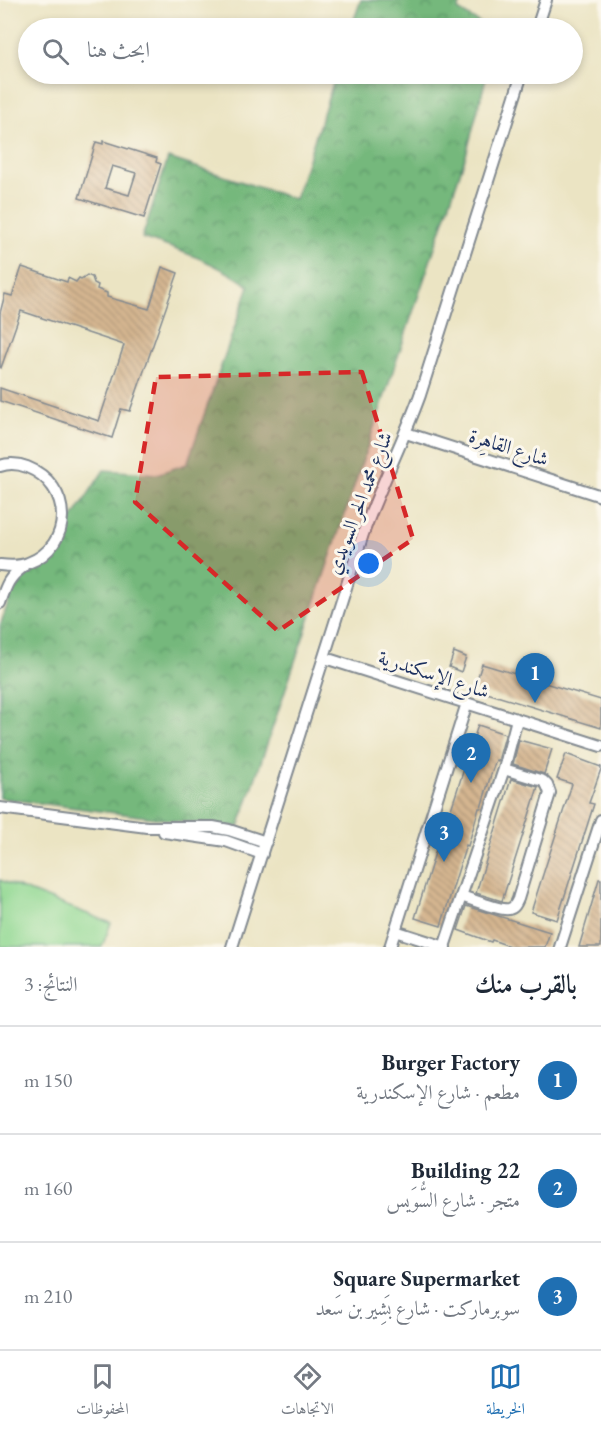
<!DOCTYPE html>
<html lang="ar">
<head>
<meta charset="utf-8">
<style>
  :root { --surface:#fff; --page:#f6f6f7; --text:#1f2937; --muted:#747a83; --line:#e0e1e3; --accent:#1f6fb2 }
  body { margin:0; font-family:"EB Garamond",Amiri,serif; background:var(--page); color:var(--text); direction:rtl }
  .you { position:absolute; left:369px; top:564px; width:21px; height:21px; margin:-15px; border:4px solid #fff; border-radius:50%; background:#1a73e8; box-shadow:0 0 0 9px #1a73e833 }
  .badge { display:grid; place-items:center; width:39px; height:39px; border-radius:50%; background:var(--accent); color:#fff; font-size:20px; font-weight:700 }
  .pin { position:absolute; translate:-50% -50px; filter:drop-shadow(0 2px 3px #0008) }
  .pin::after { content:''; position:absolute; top:32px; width:21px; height:18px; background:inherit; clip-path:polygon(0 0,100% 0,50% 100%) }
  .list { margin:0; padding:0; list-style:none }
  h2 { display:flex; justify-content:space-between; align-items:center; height:78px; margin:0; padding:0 24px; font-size:26px }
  h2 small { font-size:20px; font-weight:400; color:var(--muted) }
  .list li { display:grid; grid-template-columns:39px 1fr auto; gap:18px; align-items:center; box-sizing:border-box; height:108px; padding:0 24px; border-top:2px solid var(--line) }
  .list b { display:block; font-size:22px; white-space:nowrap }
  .list p { margin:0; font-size:20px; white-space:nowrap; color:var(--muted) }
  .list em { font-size:20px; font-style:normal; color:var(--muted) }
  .icon { flex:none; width:33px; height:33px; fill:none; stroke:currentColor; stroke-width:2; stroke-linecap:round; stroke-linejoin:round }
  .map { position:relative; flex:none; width:601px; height:947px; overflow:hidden; direction:ltr }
  .search { position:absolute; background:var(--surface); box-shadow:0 3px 9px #0003; left:18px; right:18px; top:18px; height:66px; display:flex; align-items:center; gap:15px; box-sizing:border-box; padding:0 21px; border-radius:33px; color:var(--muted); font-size:22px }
  .sheet { height:402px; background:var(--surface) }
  nav { display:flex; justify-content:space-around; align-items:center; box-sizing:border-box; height:84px; border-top:2px solid var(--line); background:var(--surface); font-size:16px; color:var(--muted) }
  nav a { display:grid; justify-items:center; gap:3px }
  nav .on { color:var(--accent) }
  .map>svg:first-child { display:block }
  .forest { fill:url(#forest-crowns); stroke:#48746d; stroke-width:1.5 }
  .pitch { fill:#91d892; stroke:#568478; stroke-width:1.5 }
  .building { fill:url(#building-back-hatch); fill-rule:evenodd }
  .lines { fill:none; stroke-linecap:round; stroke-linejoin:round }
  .minor-casing { stroke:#838a90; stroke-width:14 }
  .minor { stroke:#fff; stroke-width:10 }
  .marked { fill:#d62828; fill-opacity:0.2; stroke:#d62828; stroke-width:4.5; stroke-dasharray:12 8; stroke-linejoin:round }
  .labels { text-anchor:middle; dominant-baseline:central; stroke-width:6; stroke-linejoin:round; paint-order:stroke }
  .street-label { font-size:20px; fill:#1b2f5e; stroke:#fbf7ec }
</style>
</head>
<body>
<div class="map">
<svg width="601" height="947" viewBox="0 0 601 947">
  <defs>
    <pattern id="forest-crowns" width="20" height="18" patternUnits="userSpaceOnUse" patternTransform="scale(1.5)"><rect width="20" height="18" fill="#74b87c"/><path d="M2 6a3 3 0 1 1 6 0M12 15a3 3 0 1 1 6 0" fill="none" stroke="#5e9669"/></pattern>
    <pattern id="building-back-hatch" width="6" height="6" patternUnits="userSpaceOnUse" patternTransform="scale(1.5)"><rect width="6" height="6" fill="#d5b690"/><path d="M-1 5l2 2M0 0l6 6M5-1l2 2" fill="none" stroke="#ac9479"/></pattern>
  </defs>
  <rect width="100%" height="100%" fill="#fbf7ec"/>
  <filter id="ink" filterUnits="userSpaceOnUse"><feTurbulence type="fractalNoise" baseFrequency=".0167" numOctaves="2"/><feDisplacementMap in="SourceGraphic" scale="12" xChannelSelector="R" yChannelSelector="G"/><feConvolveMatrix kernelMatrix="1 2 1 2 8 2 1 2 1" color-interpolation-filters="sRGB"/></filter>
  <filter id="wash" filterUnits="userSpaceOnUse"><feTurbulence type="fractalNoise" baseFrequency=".008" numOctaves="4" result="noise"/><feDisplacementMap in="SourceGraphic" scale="24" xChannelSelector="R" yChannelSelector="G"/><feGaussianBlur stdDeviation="1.35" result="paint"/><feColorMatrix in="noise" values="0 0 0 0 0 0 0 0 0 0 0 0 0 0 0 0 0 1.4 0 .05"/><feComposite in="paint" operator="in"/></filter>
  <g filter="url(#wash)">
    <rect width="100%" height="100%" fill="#ebe4c3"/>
    <path class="forest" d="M361,0H462L458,10L488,28H351Z
      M336,74H487L466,155L239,827L178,821L0,798V626L15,583L56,554L70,522L104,470L157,474L187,464L249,286C217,263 180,250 142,238L168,158L295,199Z"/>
    <path class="pitch" d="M0,880L111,923L102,947H0Z"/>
    <g id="blocks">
      <path class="building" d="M103,141L157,158L156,162L161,164L144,218L79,198L96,142L103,144ZM112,166L136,173L129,195L105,188Z
        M22,267L67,282L68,278L76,282L79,278L81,279L87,275L92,277L94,283L98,285L97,289L107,293V297L149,309L162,267L178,273L130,411L121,409L112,438L0,401V388L99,421L124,345L21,311L1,368L0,367V313L5,294L12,296Z
        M454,652L466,657L461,672L449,667Z
        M482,664L601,700V728L474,689Z
        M478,725L505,734V736L498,761L496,760L492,771L481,808H479L468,846L466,845L441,926L415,918L438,843L440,844Z
        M519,740L552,749L544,774L513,764Z
        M566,754L601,767V769L589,803L594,804L557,920L531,912L572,784L557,779Z
        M511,779L538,787L502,901L476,893Z
        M599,879H601V947H579Z
        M466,906L550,932L545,947H512L492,940L491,942L458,930Z"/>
    </g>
  </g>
  <g filter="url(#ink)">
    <use href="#blocks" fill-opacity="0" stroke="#838a90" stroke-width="1.5"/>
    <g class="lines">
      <defs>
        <path id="minor" d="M537,28L546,0
          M406,433L601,496
          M0,466C9,463 19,464 27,467C73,485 74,546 28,563C19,567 9,566 0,565
          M0,603C6,586 8,578 23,567
          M325,658L601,746
          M0,808L147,827H213L229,830L266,842
          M164,832L226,841L262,854
          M461,896C471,899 501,911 509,909C514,908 516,904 518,899L550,793L547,785L543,781L504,769
          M395,931L445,947
          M232,947L363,534C380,486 403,442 420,395L522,74
          M390,947L467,703
          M444,947L504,769L517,719
          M560,947L601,820"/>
      </defs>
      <use href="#minor" class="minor-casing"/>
      <use href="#minor" class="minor"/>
    </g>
  </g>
  <path class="marked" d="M362,372L413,539L278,631L135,502L156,377Z"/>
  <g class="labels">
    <g class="street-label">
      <text transform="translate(509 447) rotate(18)">شارع القاهِرة</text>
      <text transform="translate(359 503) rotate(-69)">شارع محمد الحر السويدي</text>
      <text transform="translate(434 674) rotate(18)">شارع الإسكندرية</text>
    </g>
  </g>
</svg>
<div class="you"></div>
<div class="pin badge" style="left:535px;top:703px">1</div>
<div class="pin badge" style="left:471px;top:783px">2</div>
<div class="pin badge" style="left:444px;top:862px">3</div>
<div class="search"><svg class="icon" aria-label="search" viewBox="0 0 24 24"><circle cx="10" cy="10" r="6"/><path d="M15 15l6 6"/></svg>ابحث هنا</div>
</div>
<section class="sheet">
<h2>بالقرب منك<small>النتائج: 3</small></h2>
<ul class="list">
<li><span class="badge">1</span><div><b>Burger Factory</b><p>مطعم · شارع الإسكندرية</p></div><em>150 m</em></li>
<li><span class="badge">2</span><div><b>Building 22</b><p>متجر · شارع السُّوَيس</p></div><em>160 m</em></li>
<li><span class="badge">3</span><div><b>Square Supermarket</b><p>سوبرماركت · شارع بَشِير بن سَعد</p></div><em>210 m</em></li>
</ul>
</section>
<nav>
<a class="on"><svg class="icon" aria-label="map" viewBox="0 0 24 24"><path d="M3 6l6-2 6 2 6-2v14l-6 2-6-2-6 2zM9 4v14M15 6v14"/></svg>الخريطة</a>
<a><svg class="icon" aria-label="directions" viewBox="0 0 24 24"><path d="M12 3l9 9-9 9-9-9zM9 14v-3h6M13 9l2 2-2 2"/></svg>الاتجاهات</a>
<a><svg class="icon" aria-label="saved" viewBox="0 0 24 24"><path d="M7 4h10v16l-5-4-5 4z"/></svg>المحفوظات</a>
</nav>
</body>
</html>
